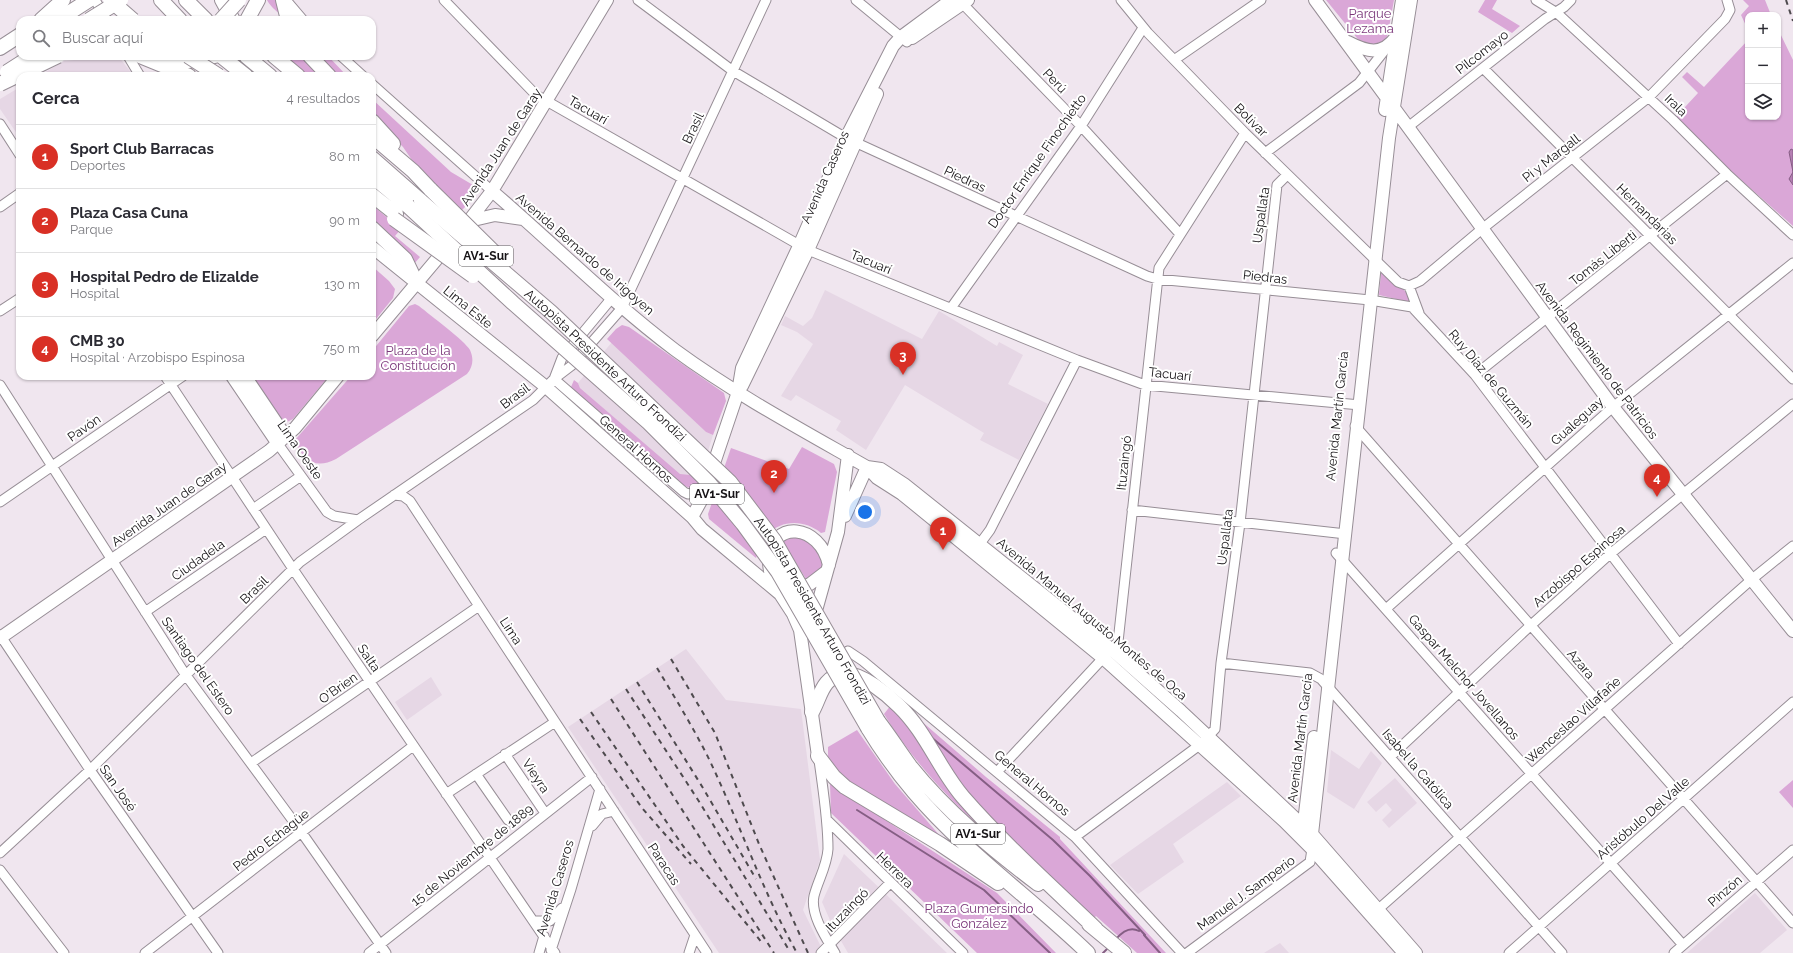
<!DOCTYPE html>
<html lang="es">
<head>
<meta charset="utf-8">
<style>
  :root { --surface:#fff; --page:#f2f2f3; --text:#2b2b33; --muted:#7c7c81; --line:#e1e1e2; --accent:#d93025 }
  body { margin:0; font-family:Raleway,sans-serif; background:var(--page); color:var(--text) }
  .controls { position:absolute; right:12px; top:12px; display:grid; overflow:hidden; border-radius:8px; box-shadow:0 1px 3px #0004 }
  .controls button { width:36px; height:36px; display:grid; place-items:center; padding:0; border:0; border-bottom:1px solid var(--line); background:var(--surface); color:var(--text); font:20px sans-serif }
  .you { position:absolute; left:865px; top:512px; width:14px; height:14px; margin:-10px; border:3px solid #fff; border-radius:50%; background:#1a73e8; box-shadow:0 0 0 6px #1a73e833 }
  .badge { display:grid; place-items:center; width:26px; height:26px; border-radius:50%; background:var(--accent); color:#fff; font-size:13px; font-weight:700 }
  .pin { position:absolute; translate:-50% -33px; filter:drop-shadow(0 1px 2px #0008) }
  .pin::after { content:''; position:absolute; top:21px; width:14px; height:12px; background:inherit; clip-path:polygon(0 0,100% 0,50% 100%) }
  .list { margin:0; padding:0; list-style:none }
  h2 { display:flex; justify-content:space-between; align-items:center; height:52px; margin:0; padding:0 16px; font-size:17px }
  h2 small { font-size:13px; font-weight:400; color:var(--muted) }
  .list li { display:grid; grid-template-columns:26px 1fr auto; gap:12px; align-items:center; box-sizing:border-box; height:64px; padding:0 16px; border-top:1px solid var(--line) }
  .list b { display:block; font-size:15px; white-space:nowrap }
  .list p { margin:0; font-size:13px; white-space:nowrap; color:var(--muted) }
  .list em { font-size:13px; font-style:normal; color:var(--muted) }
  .icon { flex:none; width:22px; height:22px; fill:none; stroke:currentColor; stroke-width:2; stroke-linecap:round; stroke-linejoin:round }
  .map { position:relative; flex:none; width:1793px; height:953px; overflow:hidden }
  .search { position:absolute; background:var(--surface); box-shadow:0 1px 3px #0004; left:16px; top:16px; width:360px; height:44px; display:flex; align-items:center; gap:10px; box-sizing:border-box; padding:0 14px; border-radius:12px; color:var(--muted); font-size:15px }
  .panel { position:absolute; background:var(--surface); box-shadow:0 1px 3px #0004; left:16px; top:72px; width:360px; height:308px; border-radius:12px }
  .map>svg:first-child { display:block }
  .built { fill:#e6d7e5 }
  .green { fill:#daa7d7 }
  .water { fill:#b57eb3; stroke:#855e84 }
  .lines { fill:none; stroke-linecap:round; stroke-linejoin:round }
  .stream { stroke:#855e84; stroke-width:2 }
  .minor-tunnel { stroke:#cfc6ce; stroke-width:9; stroke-dasharray:9 4.5; stroke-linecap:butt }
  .minor-casing { stroke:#978e96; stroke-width:11 }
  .major-casing { stroke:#978e96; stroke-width:14 }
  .highway-casing { stroke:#978e96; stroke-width:16 }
  .minor { stroke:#fff; stroke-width:9 }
  .major { stroke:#fff; stroke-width:12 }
  .highway { stroke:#fff; stroke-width:14 }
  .rail { stroke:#4e4a4e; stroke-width:2; stroke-dasharray:5 5; stroke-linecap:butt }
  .highway-bridge-casing { stroke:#978e96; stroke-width:16; stroke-linecap:butt }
  .highway-bridge { stroke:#fff; stroke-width:14 }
  .labels { text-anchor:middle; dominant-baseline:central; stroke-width:4; stroke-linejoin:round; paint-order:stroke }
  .shield { fill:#fff; stroke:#5c5a5c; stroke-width:1 }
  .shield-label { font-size:12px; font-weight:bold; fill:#161316 }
  .park-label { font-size:13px; fill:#7c397b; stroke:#fff }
  .street-label { font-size:13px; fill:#161316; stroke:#fff }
</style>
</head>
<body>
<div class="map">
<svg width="1793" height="953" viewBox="0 0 1793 953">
  <rect width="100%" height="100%" fill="#f0e6ef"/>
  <path class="built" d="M114,56H118L134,76H39L64,61Z
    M20,87V138L0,109V99Z
    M825,290L922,339L939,311L997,346L999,342L1023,355L1008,384L1048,404L1019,460L980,440L984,433L905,385L866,450L836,430L841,421L796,395L791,401L781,396L813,344L797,332L781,325L785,316L803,326L812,318Z
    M612,342L706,432L713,435L699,481L690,475H680L580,388L578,383Z
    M686,649L726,700L801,709L820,860L803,910L824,953H719L568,727Z
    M431,677L442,695L407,720L395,702Z
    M1331,750L1359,769L1371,751L1382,763L1354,809L1327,792Z
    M1395,778L1417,803L1389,828L1382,820L1392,810L1386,803L1376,812L1367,802Z
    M1227,782L1241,796L1173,844L1184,862L1138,894L1110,865Z
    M844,854L947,953H848L833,927L822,902Z
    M1755,893L1787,930L1760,953H1687Z
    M1280,943L1289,953H1264L1267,951Z"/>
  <path class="green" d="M267,0H279L295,20C285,20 271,8 267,0Z
    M1326,0H1394L1388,33L1386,40L1381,45L1361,43Z
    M1485,0H1497L1492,9L1520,26L1512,33L1478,12Z
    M1743,0H1765L1771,15H1748V30L1741,15L1749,6Z
    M1778,29L1793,60V226L1673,120L1698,93L1682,77L1687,72L1704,87L1748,40V117H1778Z
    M282,56H306L325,76H308Z
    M317,56H328L347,76H336Z
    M372,99L451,172L473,185L471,201L460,212L416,166L403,147L372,115Z
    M372,205L401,229L395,236L420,257L414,264L372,226Z
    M372,266L389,281L395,289L393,298L372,324Z
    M1381,273H1386C1394,283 1405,289 1413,300V303L1379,295Z
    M415,304L419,306C430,315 465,341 470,350C474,359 473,367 467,374L336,459C315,470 305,460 294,442L295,440L351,376H372V351L409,306Z
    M622,325L629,327L724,393L726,401L713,435L706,432L607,339L616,329Z
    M251,376H329L293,419L287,422L282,420Z
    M574,380L578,383L580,388L680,474L690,475L699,481L695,486L690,488L682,485L573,391L571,387Z
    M802,447L834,464L837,472L825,532L821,533C805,520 782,519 767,535C762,541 759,551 756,558L709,519L708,514L731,448L789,469Z
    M794,537L813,543L823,560V567L812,577L806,579L783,543L785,540Z
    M891,705L901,712L987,834C948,798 911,759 884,714Z
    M905,707L986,777L1060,837V839L1166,953H1137L1096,916L1094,918L976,806Z
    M857,730L895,784L947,844L847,783L828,759V747Z
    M1793,780V808L1779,792Z
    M830,784L997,893L1056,953H977L831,813Z"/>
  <path class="water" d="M1791,149L1793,150V185L1789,179L1793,172L1789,152Z"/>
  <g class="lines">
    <path class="stream" d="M931,737L1053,840L1090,876L1145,935
      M857,810L984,890L1050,953
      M1144,935L1160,953
      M1116,939C1122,932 1130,926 1139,931
      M1103,953L1109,947"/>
    <path class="minor-tunnel" d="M508,820L515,830"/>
    <defs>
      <path id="minor" d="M95,0L107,20
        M286,0L303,20
        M444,0L536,95L808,250L1077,360L1145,385L1360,405
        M638,0L733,71L846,138L1147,276L1157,279L1370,300L1412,307L1475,375L1679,644
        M856,0L907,42
        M959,0L1081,126L1180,234
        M1121,0L1148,33L1245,133L1398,282L1409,286
        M1536,0L1557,13L1673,120L1727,174L1793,235
        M128,56L140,76
        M341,56L363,76
        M1174,60L1261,0
        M1483,68L1793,379
        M372,84L492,191
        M0,124L20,155
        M1408,127L1545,19L1564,7L1571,0
        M1265,153L1359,83L1388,46
        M0,207L20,193
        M1409,286L1420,281L1482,229L1649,97L1725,19L1730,10L1727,0
        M1409,286L1419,313
        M951,308L1081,126L1143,28
        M0,311L20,298
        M1475,375L1727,174
        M165,376L293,569L555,953
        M554,379L684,492L688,494L695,493L708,481
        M554,379L562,358L611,299
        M0,385L185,674L302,833L386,953
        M1355,426L1793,923
        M278,444L327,512L334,516L358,520
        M394,495L403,496L410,501L707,953
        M0,502L183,376
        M253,509L301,476
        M1132,510L1346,534
        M976,549L990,530L1077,360
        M1336,553L1683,945
        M1387,608L1613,407L1793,263
        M145,612L266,529
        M0,635L90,770L218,953
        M848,651L863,661L1075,837L1182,953
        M1221,663L1310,673L1321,679L1562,953
        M505,754L545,813
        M1390,757L1530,626L1610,554L1793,404
        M819,760C823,790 828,819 828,849C827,866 818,880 814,896C810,914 826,938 835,953
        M251,763L479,606
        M997,772L1118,642L1159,268L1245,133
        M476,774L508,820
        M446,794L555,722
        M828,821L963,953
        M592,826L602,814L614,811
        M1075,837L1201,744L1215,729L1221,663L1240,523L1277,185L1287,175
        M0,853L90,770L300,562L358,520L533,400L554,379L571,366L622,308L766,0
        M0,870L64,953
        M1374,913L1751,580L1793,546
        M534,921H550L562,908
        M551,950L571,889L600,789
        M145,953L413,746
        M369,953L592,777
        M539,953L544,936
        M689,953L695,935
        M821,953L890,883
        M1187,953L1310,862L1312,849
        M1509,953L1793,702
        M1674,953L1793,850"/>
      <path id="major" d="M1315,0L1613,407L1793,631
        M912,38L968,0
        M1348,42C1367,52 1382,56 1396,37
        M1385,110L1402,0
        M492,191C554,244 610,301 675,350C735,394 802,430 867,467L877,478L902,494L1103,658L1284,821L1312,849L1404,953
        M469,221L495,215L523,219
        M461,231L492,191L607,0
        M372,247L546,387L692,517L702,529L780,594L793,614L800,630L818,756
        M372,336L447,247
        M232,376L278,444
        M245,376L286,437
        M742,386L808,250L877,94
        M867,467L881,469L904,484L1111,649L1181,711L1312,834L1416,953
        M845,516L867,467
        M692,517L707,490L708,481L738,392L742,368L799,246L846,138L893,46L901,37L951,0
        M774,589C772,580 769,571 769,561C771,518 820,524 829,565
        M794,591L810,584L827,571
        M817,607L838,532L848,455
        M0,638L269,451L295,428L338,376
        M1310,829L1305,814L1314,737
        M1312,849V834L1389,138L1411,0"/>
      <path id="highway" d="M161,0L180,20
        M186,0L206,20
        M222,0L233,20
        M283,0L288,20
        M41,20L63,0
        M58,20L89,0
        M247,20L258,0
        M0,48L20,35
        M140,56L189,76
        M159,56L189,61L215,56
        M221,56L246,76
        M246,56L270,76
        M274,56L298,76
        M310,56L329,76
        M372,121L393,144
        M372,136L413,171L431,190
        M372,158L421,201
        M372,176L408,206
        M372,195L396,214
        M372,228L405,259L416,282
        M812,712C821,696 822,676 845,674C862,673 888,695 899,706C926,732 939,769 963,797C1004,844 1051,886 1096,929
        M878,721C889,735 899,751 910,766C946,811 992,849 1038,884
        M868,728C882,751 897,772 914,792C965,852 1031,898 1088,953
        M818,756L834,777L845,787L940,844L998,883
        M1089,924L1124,953"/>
    </defs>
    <use href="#minor" class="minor-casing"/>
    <use href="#major" class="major-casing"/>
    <use href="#highway" class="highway-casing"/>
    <use href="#minor" class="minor"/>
    <use href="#major" class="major"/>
    <use href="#highway" class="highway"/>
    <path class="rail" d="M1786,0L1793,21
      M671,659L715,733L759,844L808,953
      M657,668C674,696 691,724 706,753C738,818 761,889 797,953
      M637,682L703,788L756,879
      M626,689L700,803L789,950
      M611,699L774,953
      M591,712L683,846L763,944
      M580,719L642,808L691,864"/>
    <defs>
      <g id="highway-bridge">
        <path d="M110,0L133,20"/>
        <path d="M89,20L121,0"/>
        <path d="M221,20L239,0"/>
        <path d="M188,56L219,76"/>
        <path d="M7,72L32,56"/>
        <path d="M0,84L58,56"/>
        <path d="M431,190L504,262"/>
        <path id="s1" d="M421,201L551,312L730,482L774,540L878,721"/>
        <path d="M408,206L513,303L649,423L709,483L743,524L778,572L868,728"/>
        <path d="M394,219L473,276"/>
      </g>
    </defs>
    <use href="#highway-bridge" class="highway-bridge-casing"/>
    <use href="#highway-bridge" class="highway-bridge"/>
  </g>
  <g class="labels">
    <g class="shield">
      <rect x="459" y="246" width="54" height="20" rx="3"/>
      <rect x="690" y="484" width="54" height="20" rx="3"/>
      <rect x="951" y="824" width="54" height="20" rx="3"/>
    </g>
    <g class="shield-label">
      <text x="486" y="256">AV1-Sur</text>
      <text x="717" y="494">AV1-Sur</text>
      <text x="978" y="834">AV1-Sur</text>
    </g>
    <g class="park-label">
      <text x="1370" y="13">Parque<tspan x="1370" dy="15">Lezama</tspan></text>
      <text x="418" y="350">Plaza de la<tspan x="418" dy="15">Constitución</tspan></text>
      <text x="979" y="908">Plaza Gumersindo<tspan x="979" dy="15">González</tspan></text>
    </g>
    <g class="street-label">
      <text transform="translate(1482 52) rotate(-38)">Pilcomayo</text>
      <text transform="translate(1055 81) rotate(46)">Perú</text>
      <text transform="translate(1676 105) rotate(44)">Irala</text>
      <text transform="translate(588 110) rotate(30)">Tacuarí</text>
      <text transform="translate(1251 120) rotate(45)">Bolívar</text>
      <text transform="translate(693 128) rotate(-65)">Brasil</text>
      <text transform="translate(501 147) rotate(-57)">Avenida Juan de Garay</text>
      <text transform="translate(1551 158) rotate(-38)">Pi y Margall</text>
      <text transform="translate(1037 161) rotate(-55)">Doctor Enrique Finochietto</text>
      <text transform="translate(825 177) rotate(-66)">Avenida Caseros</text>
      <text transform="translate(965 179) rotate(25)">Piedras</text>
      <text transform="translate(1647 214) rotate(45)">Hernandarias</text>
      <text transform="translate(1261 215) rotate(-82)">Uspallata</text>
      <text transform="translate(585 254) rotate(41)">Avenida Bernardo de Irigoyen</text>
      <text transform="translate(1603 258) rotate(-38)">Tomás Liberti</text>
      <text transform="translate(871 262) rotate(22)">Tacuarí</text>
      <text transform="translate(1265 277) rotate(6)">Piedras</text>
      <text transform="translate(468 307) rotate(39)">Lima Este</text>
      <text transform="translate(1597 360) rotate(53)">Avenida Regimiento de Patricios</text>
      <text stroke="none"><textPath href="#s1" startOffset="247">Autopista Presidente Arturo Frondizi</textPath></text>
      <text transform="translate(1170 374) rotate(6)">Tacuarí</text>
      <text transform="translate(1491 379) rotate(50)">Ruy Díaz de Guzmán</text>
      <text transform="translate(515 396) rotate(-37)">Brasil</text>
      <text transform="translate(1337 416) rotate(-84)">Avenida Martín García</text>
      <text transform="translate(1577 421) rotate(-42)">Gualeguay</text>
      <text transform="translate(84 428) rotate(-35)">Pavón</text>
      <text transform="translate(636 449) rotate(42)">General Hornos</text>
      <text transform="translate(300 450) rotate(55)">Lima Oeste</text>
      <text transform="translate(1124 463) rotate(-84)">Ituzaingó</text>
      <text transform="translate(169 504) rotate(-35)">Avenida Juan de Garay</text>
      <text transform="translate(1225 537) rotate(-83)">Uspallata</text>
      <text transform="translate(198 560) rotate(-35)">Ciudadela</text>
      <text transform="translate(1579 566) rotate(-41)">Arzobispo Espinosa</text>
      <text transform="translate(254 590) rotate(-44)">Brasil</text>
      <text stroke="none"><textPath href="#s1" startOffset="571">Autopista Presidente Arturo Frondizi</textPath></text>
      <text transform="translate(1092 619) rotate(40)">Avenida Manuel Augusto Montes de Oca</text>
      <text transform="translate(511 631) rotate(57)">Lima</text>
      <text transform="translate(369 658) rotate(56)">Salta</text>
      <text transform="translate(1581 664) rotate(49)">Azara</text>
      <text transform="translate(198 666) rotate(55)">Santiago del Estero</text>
      <text transform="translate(1464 677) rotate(49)">Gaspar Melchor Jovellanos</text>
      <text transform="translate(338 688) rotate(-35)">O'Brien</text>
      <text transform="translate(1573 720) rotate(-42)">Wenceslao Villafañe</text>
      <text transform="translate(1300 738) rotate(-83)">Avenida Martín García</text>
      <text transform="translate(1418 769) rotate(49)">Isabel la Católica</text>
      <text transform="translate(536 776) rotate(56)">Vieyra</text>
      <text transform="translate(1032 783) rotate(40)">General Hornos</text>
      <text transform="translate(118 788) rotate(55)">San José</text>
      <text transform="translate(1643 818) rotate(-41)">Aristóbulo Del Valle</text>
      <text transform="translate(271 840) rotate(-38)">Pedro Echagüe</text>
      <text transform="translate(472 855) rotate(-39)">15 de Noviembre de 1889</text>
      <text transform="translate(664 864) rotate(57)">Paracas</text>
      <text transform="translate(895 870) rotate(44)">Herrera</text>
      <text transform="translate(555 888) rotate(-73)">Avenida Caseros</text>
      <text transform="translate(1725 891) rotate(-41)">Pinzón</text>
      <text transform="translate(1246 893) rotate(-36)">Manuel J. Samperio</text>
      <text transform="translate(847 910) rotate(-46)">Ituzaingó</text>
    </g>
  </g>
</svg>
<div class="controls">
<button>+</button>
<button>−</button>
<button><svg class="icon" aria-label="layers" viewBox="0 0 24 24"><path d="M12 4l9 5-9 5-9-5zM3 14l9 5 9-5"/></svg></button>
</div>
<div class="you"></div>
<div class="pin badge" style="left:943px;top:550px">1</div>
<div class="pin badge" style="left:774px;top:493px">2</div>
<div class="pin badge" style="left:903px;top:375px">3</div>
<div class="pin badge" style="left:1657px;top:497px">4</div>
<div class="search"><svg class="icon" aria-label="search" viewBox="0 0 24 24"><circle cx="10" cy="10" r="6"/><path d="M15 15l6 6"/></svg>Buscar aquí</div>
<section class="panel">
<h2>Cerca<small>4 resultados</small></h2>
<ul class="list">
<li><span class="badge">1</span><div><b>Sport Club Barracas</b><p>Deportes</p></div><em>80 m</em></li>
<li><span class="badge">2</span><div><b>Plaza Casa Cuna</b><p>Parque</p></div><em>90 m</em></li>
<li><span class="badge">3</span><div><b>Hospital Pedro de Elizalde</b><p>Hospital</p></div><em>130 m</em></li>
<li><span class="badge">4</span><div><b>CMB 30</b><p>Hospital · Arzobispo Espinosa</p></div><em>750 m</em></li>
</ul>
</section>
</div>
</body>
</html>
